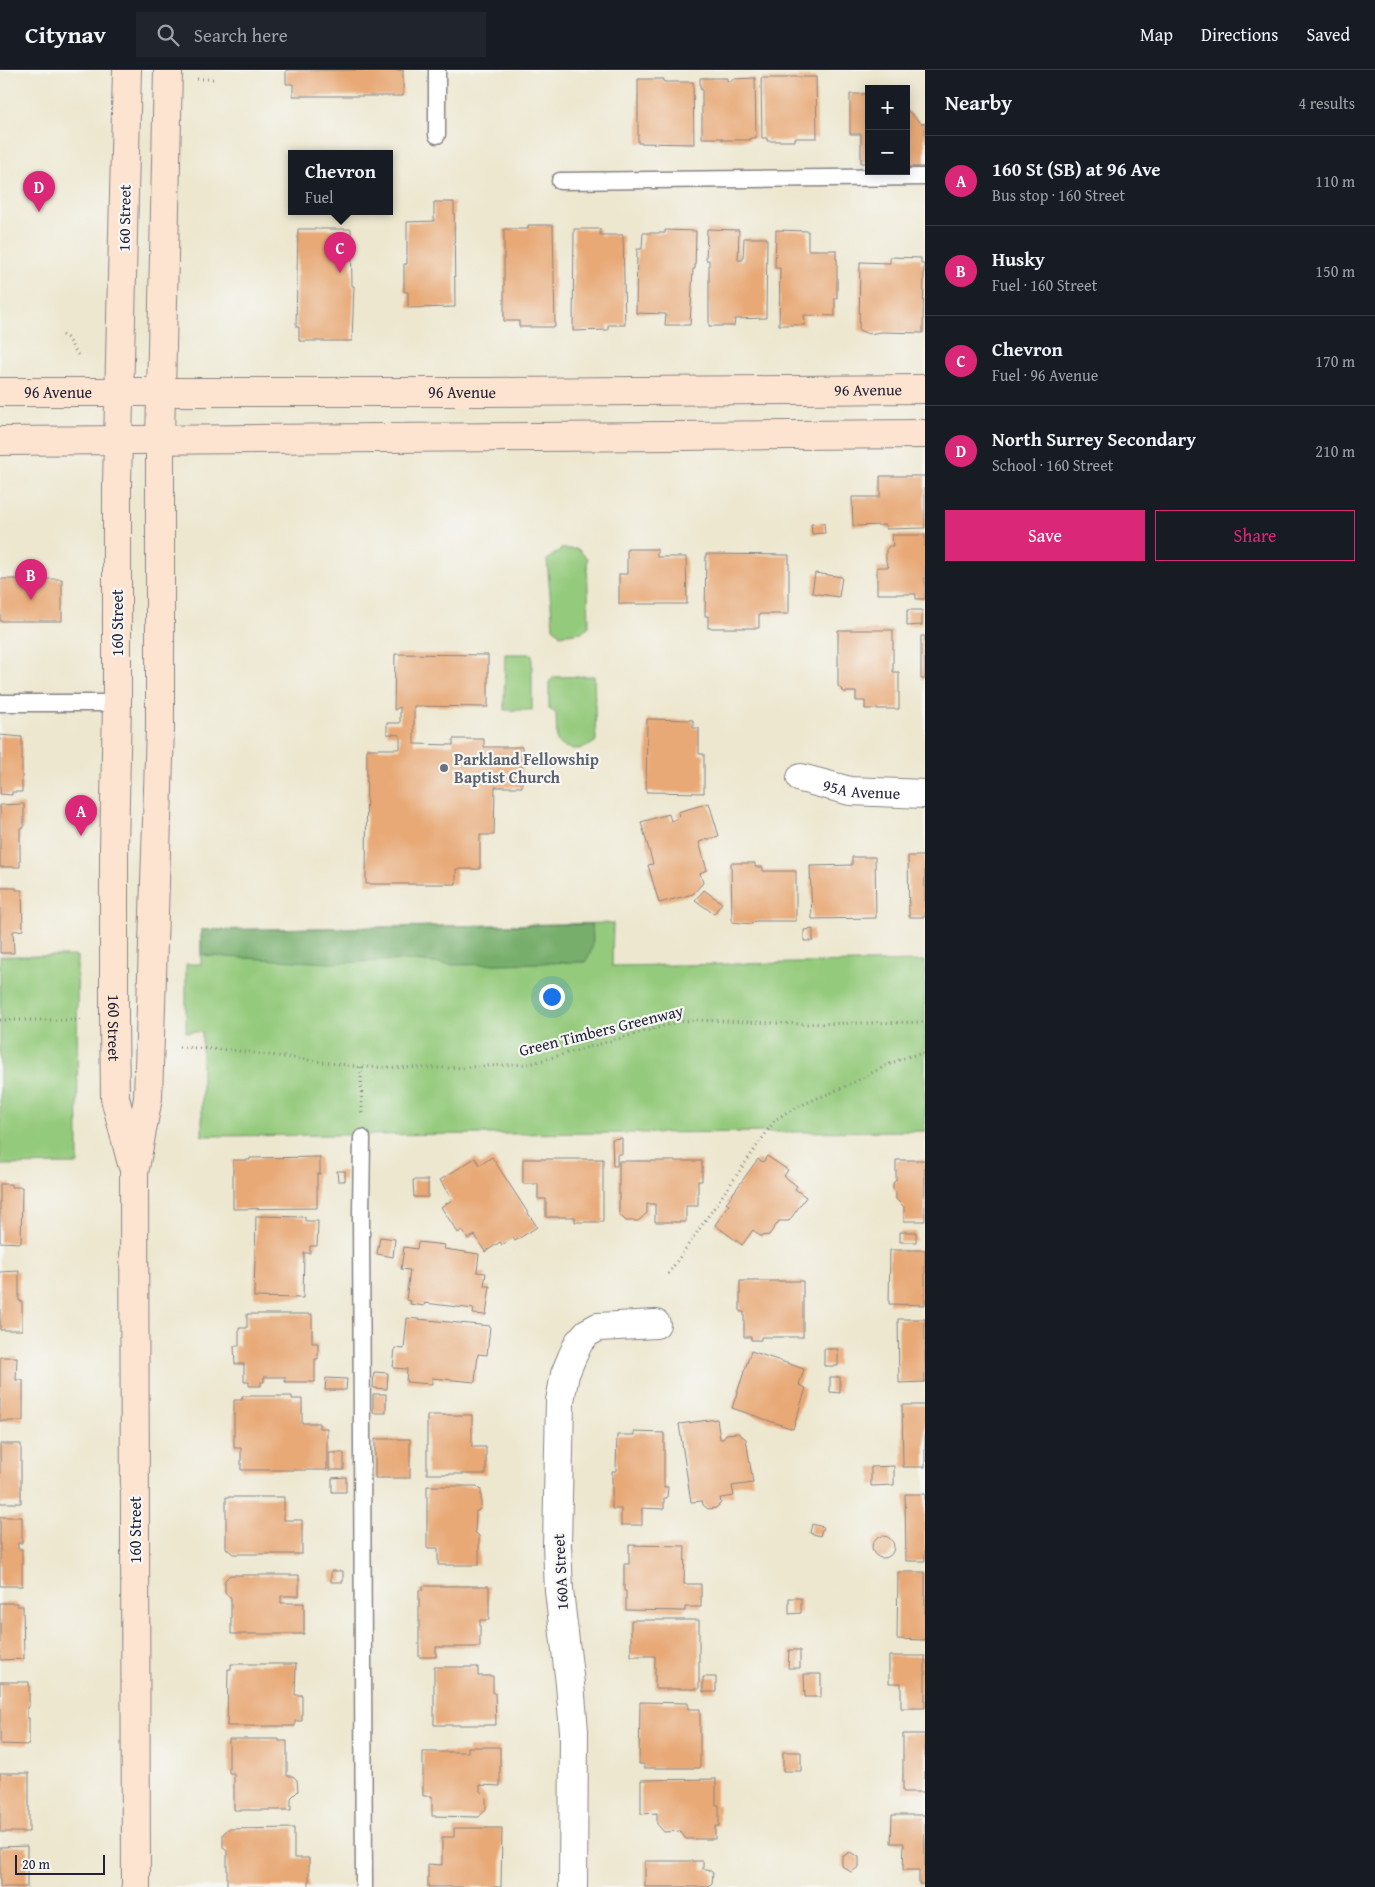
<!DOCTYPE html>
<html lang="en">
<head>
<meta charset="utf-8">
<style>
  :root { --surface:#171b24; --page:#20242c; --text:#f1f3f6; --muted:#9ea1a6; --line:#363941; --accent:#db2777 }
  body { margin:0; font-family:"Gentium Book Plus",serif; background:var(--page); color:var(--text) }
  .controls { position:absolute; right:15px; top:15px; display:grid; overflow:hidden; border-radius:0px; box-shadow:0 2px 12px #0003 }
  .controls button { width:45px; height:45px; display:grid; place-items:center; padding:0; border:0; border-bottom:1px solid var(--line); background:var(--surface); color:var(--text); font:25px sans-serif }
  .scale { position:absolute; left:15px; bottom:12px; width:90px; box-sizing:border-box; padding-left:5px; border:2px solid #22223b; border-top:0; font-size:14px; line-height:18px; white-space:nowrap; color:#22223b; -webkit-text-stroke:4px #f6f6f2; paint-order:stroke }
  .you { position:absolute; left:551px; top:926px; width:18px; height:18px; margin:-12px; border:4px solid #fff; border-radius:50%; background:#1a73e8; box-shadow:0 0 0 8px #1a73e833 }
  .badge { display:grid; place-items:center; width:32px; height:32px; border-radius:50%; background:var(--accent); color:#fff; font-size:16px; font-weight:700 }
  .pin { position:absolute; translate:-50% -41px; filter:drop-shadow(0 1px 2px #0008) }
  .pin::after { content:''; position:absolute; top:26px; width:18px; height:15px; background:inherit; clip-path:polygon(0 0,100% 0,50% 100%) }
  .popup { position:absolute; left:288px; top:80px; width:105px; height:65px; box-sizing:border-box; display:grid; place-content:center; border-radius:0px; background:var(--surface); filter:drop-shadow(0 1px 4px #0005); font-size:16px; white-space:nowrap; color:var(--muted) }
  .popup b { font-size:19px; color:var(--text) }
  .popup::after { content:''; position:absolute; left:50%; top:100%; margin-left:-10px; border:10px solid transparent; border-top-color:var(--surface) }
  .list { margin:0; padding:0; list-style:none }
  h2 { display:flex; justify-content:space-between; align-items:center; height:65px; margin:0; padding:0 20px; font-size:21px }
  h2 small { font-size:16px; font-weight:400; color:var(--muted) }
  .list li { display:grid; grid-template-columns:32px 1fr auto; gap:15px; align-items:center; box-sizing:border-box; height:90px; padding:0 20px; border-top:1px solid var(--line) }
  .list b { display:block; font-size:19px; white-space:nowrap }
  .list p { margin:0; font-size:16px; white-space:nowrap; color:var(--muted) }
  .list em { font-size:16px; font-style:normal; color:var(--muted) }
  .actions { display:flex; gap:10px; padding:15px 20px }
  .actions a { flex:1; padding:11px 0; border:1px solid var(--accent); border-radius:0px; text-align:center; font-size:18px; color:var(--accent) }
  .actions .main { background:var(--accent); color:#fff }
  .icon { flex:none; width:28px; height:28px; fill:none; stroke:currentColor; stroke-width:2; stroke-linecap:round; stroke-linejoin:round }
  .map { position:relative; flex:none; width:925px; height:1817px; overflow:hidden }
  header { display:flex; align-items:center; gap:30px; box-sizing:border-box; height:70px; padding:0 25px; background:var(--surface); border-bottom:1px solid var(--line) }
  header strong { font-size:24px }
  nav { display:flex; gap:28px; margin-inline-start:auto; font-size:18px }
  .search { width:350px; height:45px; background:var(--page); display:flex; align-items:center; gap:12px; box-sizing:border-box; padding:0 18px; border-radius:0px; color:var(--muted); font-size:19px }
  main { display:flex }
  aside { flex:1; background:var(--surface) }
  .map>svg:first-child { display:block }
  .green { fill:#94ca7c; stroke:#5b765c }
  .forest { fill:#77ae6c; stroke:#4c6854 }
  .building { fill:#e8a976 }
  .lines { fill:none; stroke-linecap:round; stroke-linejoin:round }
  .lane-casing { stroke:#888485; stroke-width:19 }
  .street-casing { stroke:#888485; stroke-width:30 }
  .secondary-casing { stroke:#888485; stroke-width:30 }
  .path { stroke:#888485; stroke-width:3; stroke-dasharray:1 4; stroke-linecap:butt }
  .lane { stroke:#fff; stroke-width:16 }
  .street { stroke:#fff; stroke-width:28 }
  .secondary { stroke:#fde4d1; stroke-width:28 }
  .worship-dot { fill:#6b7280; stroke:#f6f6f2; stroke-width:2 }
  .labels { text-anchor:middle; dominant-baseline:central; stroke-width:4.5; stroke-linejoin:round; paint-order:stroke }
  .street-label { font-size:16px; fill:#22223b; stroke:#f6f6f2 }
  .worship-label { font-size:16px; font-weight:bold; fill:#5b616d; stroke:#f6f6f2; text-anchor:start }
</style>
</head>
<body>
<header>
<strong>Citynav</strong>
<div class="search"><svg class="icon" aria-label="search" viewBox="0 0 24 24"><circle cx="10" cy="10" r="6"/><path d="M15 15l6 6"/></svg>Search here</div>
<nav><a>Map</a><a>Directions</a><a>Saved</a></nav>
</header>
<main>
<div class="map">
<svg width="925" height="1817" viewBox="0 0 925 1817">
  <rect width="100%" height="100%" fill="#f6f6f2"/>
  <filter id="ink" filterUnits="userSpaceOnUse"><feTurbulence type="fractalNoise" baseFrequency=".02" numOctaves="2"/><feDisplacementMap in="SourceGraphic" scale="10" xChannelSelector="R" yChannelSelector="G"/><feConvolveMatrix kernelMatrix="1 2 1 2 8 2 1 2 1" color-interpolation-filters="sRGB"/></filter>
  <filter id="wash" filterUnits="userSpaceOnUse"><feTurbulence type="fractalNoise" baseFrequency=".0096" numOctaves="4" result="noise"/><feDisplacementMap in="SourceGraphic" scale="20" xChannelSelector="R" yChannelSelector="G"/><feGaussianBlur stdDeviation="1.12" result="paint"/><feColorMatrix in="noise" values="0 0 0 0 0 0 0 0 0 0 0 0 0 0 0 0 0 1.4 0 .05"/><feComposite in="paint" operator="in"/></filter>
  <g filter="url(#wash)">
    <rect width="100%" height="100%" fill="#ede7cf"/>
    <path class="green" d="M561,479H578L587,488L589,556L582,562L560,565L553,557L547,490Z
      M505,584H532V640H504Z
      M594,606L596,671C584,681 569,682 557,672L556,643L549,639V612L554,607Z
      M613,853L612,896L925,891V1061L202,1066V962H186V894H201V860Z
      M0,886H77L78,1094L0,1095Z"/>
    <path class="forest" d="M591,854C594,868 594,880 585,892L454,895L405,890L329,893L210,886L201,884V860Z"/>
    <g id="blocks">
      <path class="building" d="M286,0H403V26H293V14H286Z
        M788,7H816L817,68H795V71H767V68H762L761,8H788Z
        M700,8H727V11H732V9L755,8L756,68H750V70H722V68H702V19H700Z
        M638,9H664V12H693L694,74L638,73Z
        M850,24H869V93H861V64H850Z
        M906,39L922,54L925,53V97H906Z
        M434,132H454L455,237L408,238V222H404V194H407V152L434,151Z
        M528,155H553L555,257H519V251H504V159H528Z
        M298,159H351L352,216H354L352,271H299V257H296Z
        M574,159H600V165H623L625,255H608V260L573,261Z
        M707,159L739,160L738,190H743L744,168H767L766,248L735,249L734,256H709V190H706Z
        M665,160L696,161L695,199H693L690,255H665L666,244L636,243L637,179H642L643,163H665Z
        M776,160L808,161V180H836V189H837V228H835V246L804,245L805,255H779L780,198H775Z
        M890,187L921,188V194H924L923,263L882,262L868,264L859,260L860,192L890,193Z
        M880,406H925V458L886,459V455L853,456L852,427H880Z
        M824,453L825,463L812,464L811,454Z
        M892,465H925V529H916V524H877V497H889L886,492V480L889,476H893Z
        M627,479H657V487H686L687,534H619V504H627Z
        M706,484L789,485V544H759V558H708V546H705Z
        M815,503L842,507L839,527L812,523Z
        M0,509H62V551H0Z
        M907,540H922V555L907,556Z
        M838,560H893V602H899V639H865V631H856V622H844L838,616Z
        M921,566H925V609H921Z
        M395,584L488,585V637L414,636V674L453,675V669H484V677H522V717H495L494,765H480V799H456V814H366L367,679H400V665L387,664V653H400V637L394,640Z
        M647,649L693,650V658H699V684H704V723L646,722Z
        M0,665L22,667V722H12V725L0,724Z
        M709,733L719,766L699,772L707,800L700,803L703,813L693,824L659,833L648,795L653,794L641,752L669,744L671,751L679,748L678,742Z
        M24,734V758H20V797H0V735Z
        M908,786H925V847H909Z
        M852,787H875L876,848L812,849L810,796L852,795Z
        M731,793H755V797H763V801H796V851H755L752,854L732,852Z
        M0,818H16V820H22L23,860L13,861L14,883H0Z
        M704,820L722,833L714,844L695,830Z
        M813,859V871H804V860Z
        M622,1068V1084H617V1096H613L612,1069Z
        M767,1086L788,1100L784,1106L797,1116L795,1119L806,1127L789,1151H779L769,1165L760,1166L753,1160L742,1175L715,1155L729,1135L726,1133L758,1089L763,1092Z
        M320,1087V1104H317V1138L233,1139V1090H250V1088Z
        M492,1087L537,1157L515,1171L513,1168L502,1175L500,1172L485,1182L475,1165L468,1169L462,1160L458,1163L441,1137L452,1130L440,1110L475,1088L480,1095Z
        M523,1089H603V1152H575V1147H546V1129H538V1114H523Z
        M896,1090H925V1151H904V1137L896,1129V1122L893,1119V1113L896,1110Z
        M619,1091H702V1111H698V1136H686V1152H655V1134H647V1143L638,1151H626L619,1144Z
        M337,1101H345V1111H338Z
        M413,1110H428V1127H414Z
        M0,1114H11V1117H22L21,1173L0,1172Z
        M256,1146L305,1147V1151H318L317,1176H310V1183H304L303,1228L254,1227Z
        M900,1162H916V1172H900Z
        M380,1167L395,1169L393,1187L377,1184Z
        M418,1172L445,1175L444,1179L479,1184L477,1202L486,1203L484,1216H490L486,1245L473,1244L474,1239L425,1233L424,1236L410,1234L411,1231L406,1230L410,1200L401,1199L404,1177L417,1179Z
        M890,1180H925V1235L889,1234Z
        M19,1201V1231H22V1260H0V1202Z
        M740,1211H803V1267H761V1270H751V1267H744V1242H740Z
        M247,1244H312V1273H318V1289H315V1312H285V1307H264V1312H261V1316H249V1312H244V1294H235L234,1276H239V1258H247Z
        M407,1248L490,1256L487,1285L478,1284L475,1312L432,1308V1314L406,1312L407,1299L393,1298L395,1278L404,1279Z
        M898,1249H925V1312L899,1313Z
        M824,1279H838V1296H824Z
        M751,1281L804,1299L799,1315L806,1318L793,1359L732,1338Z
        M0,1287H17L16,1310H23V1351H0Z
        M374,1302L388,1303L387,1319L373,1318Z
        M830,1307H840V1323L830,1322Z
        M326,1308L347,1309L346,1320H325Z
        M373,1324H386V1343H373Z
        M242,1326H292V1329H302V1353H319V1358H327V1400H241V1378H234V1330H242Z
        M902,1335H925V1397H903Z
        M427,1345H472V1377H486V1404H427Z
        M717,1349L720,1369H723L726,1364L738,1363L746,1369L753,1413L732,1416L734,1426L720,1428L721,1433L716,1438L708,1439L703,1435L702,1431L691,1432L679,1354Z
        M634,1362L664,1363V1417H668L667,1428H664V1439L642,1438V1455H621V1439H612V1401H616L617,1365H634Z
        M375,1369H410V1408H375Z
        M0,1374H21V1433H0Z
        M329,1383H344V1400H329Z
        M894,1396V1415L871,1416V1397Z
        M346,1407V1422H332V1408Z
        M427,1416H477L481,1420V1437L478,1441H476L475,1462L479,1466V1495H438V1478H427Z
        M905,1424H925V1491H906Z
        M226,1427H284V1450H302V1484H233L226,1478Z
        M0,1447H22V1473H18V1479H22V1516H0Z
        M812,1454L823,1457L820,1466L810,1463Z
        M872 1477a11 11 0 1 1 22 0a11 11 0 1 1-22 0Z
        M629,1475L685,1476L684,1514H701V1537H685V1541L626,1540V1521H624V1494H629Z
        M331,1501H343V1512H331Z
        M898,1502H925V1570L897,1569Z
        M230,1505H299V1526H281V1533H304V1564H231V1528L225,1523V1510Z
        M423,1516H489V1550H480V1577H436V1587H419V1520H423Z
        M789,1528H801V1543L789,1544Z
        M0,1533H17V1536H23L24,1589L0,1590Z
        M631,1550H699V1619H655V1586H631Z
        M789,1580H800V1598H788Z
        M889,1586H925V1638H901V1613H889Z
        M231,1594H296L295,1625H302V1651H295V1656H227L228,1599H231Z
        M434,1597H478V1606H493V1623H495L496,1655H434Z
        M804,1604H821V1627H805Z
        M703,1607H716V1622H703Z
        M0,1612H29V1637H27V1648H29V1675L0,1674Z
        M640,1632L688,1633V1639H700V1698H644V1694H639Z
        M903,1664H925V1722H903Z
        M229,1669H279V1671H287V1706H293L297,1710L298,1721L291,1728V1740H234V1703H229Z
        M468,1677H500V1716L480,1715V1721L486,1727V1739L479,1747L432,1746V1726H423V1682H468Z
        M783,1682H801V1701H783Z
        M0,1703H29V1762H0Z
        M716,1709V1735H719V1756H715V1769H686L680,1761L664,1762L657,1754V1743L641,1744V1710Z
        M892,1745H925V1814H919V1800H903L904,1773H891Z
        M294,1758V1788H309V1817H227V1780L223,1777V1764L228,1759Z
        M454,1758H502L501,1817H428V1794L442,1795V1767H454Z
        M27,1776V1817H0V1777Z
        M850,1782L859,1787V1797L851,1802L842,1796V1787Z
        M645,1791H703V1799H708L713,1803L712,1813L708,1817H645Z"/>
    </g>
  </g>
  <g filter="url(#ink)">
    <use href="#blocks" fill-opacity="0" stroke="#888485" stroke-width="1"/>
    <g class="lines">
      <defs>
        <path id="lane" d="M437,65V0
          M560,111L925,107
          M0,633H117
          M362,1068L361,1145L364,1817"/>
        <g id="street">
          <path id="s1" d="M801,708L850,721L925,724"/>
          <path d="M573,1817L574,1661L570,1614L559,1521L557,1475L560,1331L565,1304L572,1287L579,1272L587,1263L598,1257L656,1254"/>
        </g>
        <g id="secondary">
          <path id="s2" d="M127,0L117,414V633L114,780V950L115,1028L132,1094"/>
          <path id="s3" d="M0,322H487L925,319"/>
          <path d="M0,371L925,364"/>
          <path d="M136,1817L134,1103L148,1028L160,658V370L168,0"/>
        </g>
      </defs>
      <use href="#lane" class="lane-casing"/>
      <use href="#street" class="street-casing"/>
      <use href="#secondary" class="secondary-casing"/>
      <path class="path" d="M197,9H213
        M62,265L67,268L78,285
        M0,950H84
        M179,977L231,980L361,997L446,998L529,994L678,952L695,950L803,954L925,952
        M361,997L362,1046
        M668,1204L775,1050C797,1035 822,1027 846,1016C872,1004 896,987 925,983"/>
      <use href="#lane" class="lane"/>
      <use href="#street" class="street"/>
      <use href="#secondary" class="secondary"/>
    </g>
  </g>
  <circle class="worship-dot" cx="444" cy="698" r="5"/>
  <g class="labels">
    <g class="street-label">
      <text transform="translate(124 148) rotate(-89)">160 Street</text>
      <text stroke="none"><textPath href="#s3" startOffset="868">96 Avenue</textPath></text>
      <text stroke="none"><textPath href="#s3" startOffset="58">96 Avenue</textPath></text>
      <text stroke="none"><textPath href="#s3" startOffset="462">96 Avenue</textPath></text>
      <text transform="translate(117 553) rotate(-90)">160 Street</text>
      <text stroke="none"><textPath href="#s1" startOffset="62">95A Avenue</textPath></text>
      <text stroke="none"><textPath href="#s2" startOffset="958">160 Street</textPath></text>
      <text transform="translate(601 960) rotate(-14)">Green Timbers Greenway</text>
      <text transform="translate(135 1460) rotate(-90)">160 Street</text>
      <text transform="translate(560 1502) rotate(-93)">160A Street</text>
    </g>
    <g class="worship-label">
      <text x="454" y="689">Parkland Fellowship<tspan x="454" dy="18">Baptist Church</tspan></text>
    </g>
  </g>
</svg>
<div class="controls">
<button>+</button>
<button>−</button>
</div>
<div class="scale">20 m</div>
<div class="you"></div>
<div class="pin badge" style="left:81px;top:766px">A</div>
<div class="pin badge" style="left:31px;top:530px">B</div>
<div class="pin badge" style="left:340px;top:203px">C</div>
<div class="popup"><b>Chevron</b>Fuel</div>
<div class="pin badge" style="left:39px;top:142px">D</div>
</div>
<aside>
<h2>Nearby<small>4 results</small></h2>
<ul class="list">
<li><span class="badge">A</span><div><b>160 St (SB) at 96 Ave</b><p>Bus stop · 160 Street</p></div><em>110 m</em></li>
<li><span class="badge">B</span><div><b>Husky</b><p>Fuel · 160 Street</p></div><em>150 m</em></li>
<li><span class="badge">C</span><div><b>Chevron</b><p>Fuel · 96 Avenue</p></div><em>170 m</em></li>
<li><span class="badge">D</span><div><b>North Surrey Secondary</b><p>School · 160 Street</p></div><em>210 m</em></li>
</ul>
<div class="actions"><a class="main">Save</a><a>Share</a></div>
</aside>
</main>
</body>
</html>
